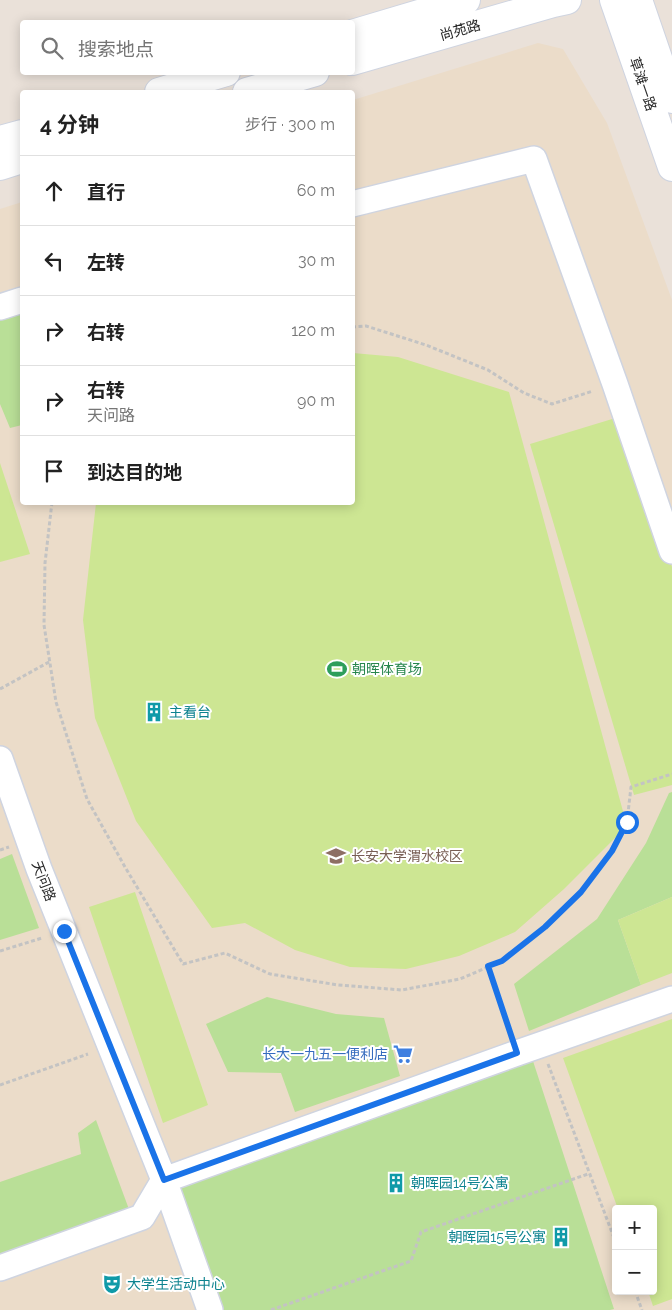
<!DOCTYPE html>
<html lang="zh">
<head>
<meta charset="utf-8">
<style>
  :root { --surface:#fff; --page:#f2f2f2; --text:#222; --muted:#767676; --line:#e0e0e0 }
  body { margin:0; font-family:Raleway,"Noto Sans SC",sans-serif; background:var(--page); color:var(--text) }
  .controls { position:absolute; right:15px; bottom:15px; display:grid; overflow:hidden; border-radius:5px; box-shadow:0 2px 12px #0003 }
  .controls button { width:45px; height:45px; display:grid; place-items:center; padding:0; border:0; border-bottom:1px solid var(--line); background:var(--surface); color:var(--text); font:25px sans-serif }
  .stop { position:absolute; width:15px; height:15px; margin:-11px; border:4px solid #1a73e8; border-radius:50%; background:#fff }
  .stop.end { background:#1a73e8; border-color:#fff; box-shadow:0 1px 5px #0008 }
  .list { margin:0; padding:0; list-style:none }
  h2 { display:flex; justify-content:space-between; align-items:center; height:65px; margin:0; padding:0 20px; font-size:21px }
  h2 small { font-size:16px; font-weight:400; color:var(--muted) }
  .list li { display:grid; grid-template-columns:32px 1fr auto; gap:15px; align-items:center; box-sizing:border-box; height:70px; padding:0 20px; border-top:1px solid var(--line) }
  .list b { display:block; font-size:19px; white-space:nowrap }
  .list p { margin:0; font-size:16px; white-space:nowrap; color:var(--muted) }
  .list em { font-size:16px; font-style:normal; color:var(--muted) }
  .icon { flex:none; width:28px; height:28px; fill:none; stroke:currentColor; stroke-width:2; stroke-linecap:round; stroke-linejoin:round }
  .map { position:relative; flex:none; width:672px; height:1310px; overflow:hidden }
  .search { position:absolute; background:var(--surface); box-shadow:0 2px 12px #0003; left:20px; top:20px; width:335px; height:55px; display:flex; align-items:center; gap:12px; box-sizing:border-box; padding:0 18px; border-radius:5px; color:var(--muted); font-size:19px }
  .panel { position:absolute; background:var(--surface); box-shadow:0 2px 12px #0003; left:20px; top:90px; width:335px; height:415px; border-radius:5px }
  .map>svg:first-child { display:block }
  .education { fill:#ebdcc9; fill-rule:evenodd }
  .green { fill:#b9df97 }
  .pitch { fill:#cde693 }
  .lines { fill:none; stroke-linecap:round; stroke-linejoin:round }
  .minor-casing { stroke:#cfd4e0; stroke-width:28 }
  .tertiary-casing { stroke:#cfd4e0; stroke-width:30 }
  .secondary-casing { stroke:#cfd4e0; stroke-width:30 }
  .path { stroke:#c3c3c3; stroke-width:3; stroke-dasharray:4 2.5; stroke-linecap:butt }
  .minor { stroke:#fff; stroke-width:25 }
  .tertiary { stroke:#fff; stroke-width:28 }
  .secondary { stroke:#fff; stroke-width:28 }
  .route { stroke:#1a73e8; stroke-width:6 }
  .labels { text-anchor:middle; dominant-baseline:central; stroke-width:4; stroke-linejoin:round; paint-order:stroke }
  .street-label { font-size:14px; fill:#282828; stroke:#fff }
  .leisure-label { font-size:14px; fill:#27864d; stroke:#fff; text-anchor:start }
  .culture-label { font-size:14px; fill:#0d838f; stroke:#fff; text-anchor:start }
  .education-label { font-size:14px; fill:#785e54; stroke:#fff; text-anchor:start }
  .shop-label { font-size:14px; fill:#366cbe; stroke:#fff; text-anchor:end }
</style>
</head>
<body>
<div class="map">
<svg width="672" height="1310" viewBox="0 0 672 1310">
  <rect width="100%" height="100%" fill="#eae1d9"/>
  <path class="education" d="M538,43L563,49L607,123L672,300V1310H0V209L22,202V502H352L353,100ZM616,1209H653V1291H616Z"/>
  <path class="green" d="M22,311V425L10,428L0,404V317Z
    M672,792V897L618,920L641,985L529,1031L514,984L597,919L646,843L669,793Z
    M12,854L39,928L0,940V859Z
    M267,997L336,1014L384,1018L400,1076L295,1112L281,1073L228,1072L206,1024Z
    M532,1058L614,1309L610,1310H221L177,1183Z
    M96,1120L130,1212L0,1260V1182L81,1154L78,1133Z"/>
  <path class="pitch" d="M353,353L398,357L509,392L627,826L564,889L515,932L459,956L406,969L350,967L295,950L245,923L212,928L136,821L95,718L83,620L96,503L352,502Z
    M622,416L672,567V785L634,795L530,444Z
    M0,463L30,554L0,562Z
    M135,892L208,1105L163,1123L89,907Z
    M672,897V973L641,985L618,920Z
    M672,1019V1299L653,1306L648,1291H653V1209H618L563,1058Z"/>
  <g class="lines">
    <defs>
      <path id="minor" d="M352,204L534,159L615,384L672,551
        M0,307L22,300
        M0,759L39,869L164,1180L210,1310
        M0,1268L142,1217L164,1180L517,1053L672,999"/>
      <path id="tertiary" d="M614,0L672,167
        M638,0L672,99"/>
      <path id="secondary" d="M352,34L466,0
        M352,61L553,3L567,0
        M159,92L226,72
        M247,92L315,72
        M0,140L22,134
        M0,166L22,159"/>
    </defs>
    <use href="#minor" class="minor-casing"/>
    <use href="#tertiary" class="tertiary-casing"/>
    <use href="#secondary" class="secondary-casing"/>
    <path class="path" d="M352,327L366,326L426,345L488,370L524,393L552,404L593,391
      M52,502L45,563L44,625L56,702L87,799L125,867L183,964L225,953L270,974L338,985L402,990L460,979L502,961L545,927L581,892L612,851L627,822L631,787L672,774
      M0,689L49,662
      M0,850L9,847
      M0,951L42,938
      M488,967L510,1033
      M548,1064L616,1243
      M0,1085L88,1054
      M635,1291L642,1310
      M271,1310L411,1261L421,1232L588,1174"/>
    <use href="#minor" class="minor"/>
    <use href="#tertiary" class="tertiary"/>
    <use href="#secondary" class="secondary"/>
  </g>
  <g class="lines">
    <path class="route" d="M64,931L164,1180L517,1053L488,966L502,961L545,927L581,892L612,851L627,822"/>
  </g>
  <defs>
    <symbol id="stadium-bare" viewBox="-9 -9 18 18"><path d="M0-5a6.5 5 0 1 0 0 10a6.5 5 0 1 0 0-10ZM-3.5-1.8h7v3.6h-7Z" fill="#2e9e5b" stroke="#fff" stroke-width="2.5" paint-order="stroke"/></symbol>
    <symbol id="building-bare" viewBox="-9 -9 18 18"><path d="M-4-6H4V6H1V3H-1V6H-4ZM-2.5-4.3h1.7v1.8h-1.7ZM.8-4.3h1.7v1.8H.8ZM-2.5-1h1.7V.8h-1.7ZM.8-1h1.7V.8H.8Z" fill="#0f9aa8" stroke="#fff" stroke-width="2.5" paint-order="stroke"/></symbol>
    <symbol id="university-bare" viewBox="-9 -9 18 18"><path d="M0-5L7-2L0 1L-7-2ZM-4 1L0 2.5L4 1V4Q0 6-4 4Z" fill="#8d6e63" stroke="#fff" stroke-width="2.5" paint-order="stroke"/></symbol>
    <symbol id="supermarket-bare" viewBox="-9 -9 18 18"><path d="M-6-5.5h2.5l.6 2H6L4.5 2H-2.5L-4.4-4H-6ZM-1.5 3.2a1.3 1.3 0 1 0 .1 0ZM3 3.2a1.3 1.3 0 1 0 .1 0Z" fill="#3f7fe0" stroke="#fff" stroke-width="2.5" paint-order="stroke"/></symbol>
    <symbol id="theatre-bare" viewBox="-9 -9 18 18"><path d="M-5-5.5Q0-4 5-5.5V0Q5 5 0 6Q-5 5-5 0ZM-3.3-2.5H-1v1.5H-3.3ZM1-2.5H3.3v1.5H1ZM-2.8 1Q0 5.5 2.8 1Z" fill="#0f9aa8" stroke="#fff" stroke-width="2.5" paint-order="stroke"/></symbol>
  </defs>
  <g fill-rule="evenodd">
    <use href="#stadium-bare" x="323" y="655" width="28" height="28"/>
    <use href="#building-bare" x="140" y="698" width="28" height="28"/>
    <use href="#university-bare" x="322" y="842" width="28" height="28"/>
    <use href="#supermarket-bare" x="389" y="1040" width="28" height="28"/>
    <use href="#building-bare" x="382" y="1169" width="28" height="28"/>
    <use href="#building-bare" x="547" y="1223" width="28" height="28"/>
    <use href="#theatre-bare" x="98" y="1270" width="28" height="28"/>
  </g>
  <g class="labels">
    <g class="street-label">
      <text transform="translate(460 30) rotate(-16)">尚苑路</text>
      <text transform="translate(643 84) rotate(71)">草滩一路</text>
      <text transform="translate(44 881) rotate(69)">天问路</text>
    </g>
    <g class="leisure-label">
      <text x="352" y="669">朝晖体育场</text>
    </g>
    <g class="culture-label">
      <text x="169" y="712">主看台</text>
      <text x="411" y="1183">朝晖园14号公寓</text>
      <text x="546" y="1237" text-anchor="end">朝晖园15号公寓</text>
      <text x="127" y="1284">大学生活动中心</text>
    </g>
    <g class="education-label">
      <text x="351" y="856">长安大学渭水校区</text>
    </g>
    <g class="shop-label">
      <text x="388" y="1054">长大一九五一便利店</text>
    </g>
  </g>
</svg>
<div class="controls">
<button>+</button>
<button>−</button>
</div>
<div class="stop" style="left:627px;top:822px"></div>
<div class="stop end" style="left:64px;top:931px"></div>
<div class="search"><svg class="icon" aria-label="search" viewBox="0 0 24 24"><circle cx="10" cy="10" r="6"/><path d="M15 15l6 6"/></svg>搜索地点</div>
<section class="panel">
<h2>4 分钟<small>步行 · 300 m</small></h2>
<ul class="list">
<li><svg class="icon" aria-label="ahead" viewBox="0 0 24 24"><path d="M12 20V5M6 11l6-6 6 6"/></svg><div><b>直行</b></div><em>60 m</em></li>
<li><svg class="icon" aria-label="left" viewBox="0 0 24 24"><path d="M17 20v-9H6M10 6l-5 5 5 5"/></svg><div><b>左转</b></div><em>30 m</em></li>
<li><svg class="icon" aria-label="right" viewBox="0 0 24 24"><path d="M7 20v-9h11M14 6l5 5-5 5"/></svg><div><b>右转</b></div><em>120 m</em></li>
<li><svg class="icon" aria-label="right" viewBox="0 0 24 24"><path d="M7 20v-9h11M14 6l5 5-5 5"/></svg><div><b>右转</b><p>天问路</p></div><em>90 m</em></li>
<li><svg class="icon" aria-label="arrive" viewBox="0 0 24 24"><path d="M6 21V4h12l-3 4 3 4H6"/></svg><div><b>到达目的地</b></div></li>
</ul>
</section>
</div>
</body>
</html>
